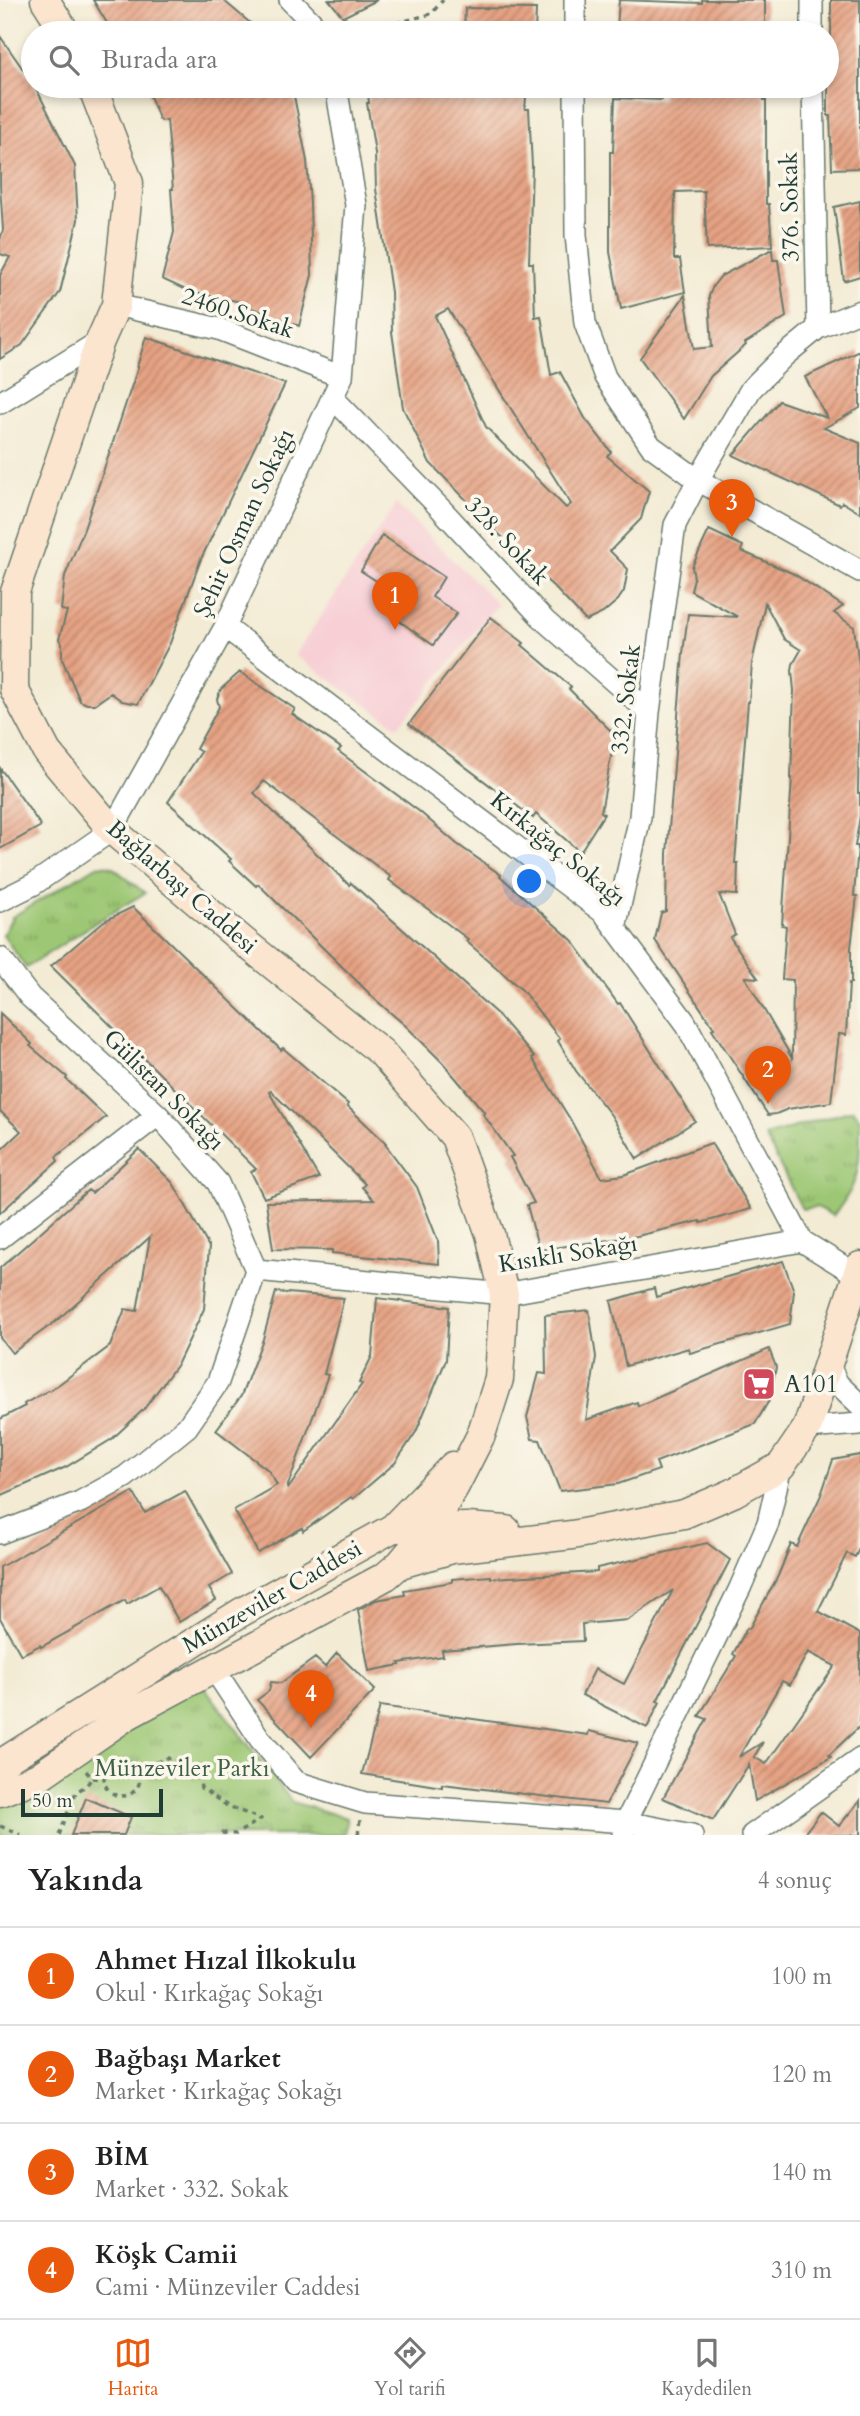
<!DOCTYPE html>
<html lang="tr">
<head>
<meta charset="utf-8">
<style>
  :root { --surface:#fff; --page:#f2f2f2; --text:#222; --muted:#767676; --line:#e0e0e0; --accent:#ea580c }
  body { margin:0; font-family:Cardo,serif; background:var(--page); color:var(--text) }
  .scale { position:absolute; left:21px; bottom:18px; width:142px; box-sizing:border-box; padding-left:7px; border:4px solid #1f3d34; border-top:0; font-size:19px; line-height:24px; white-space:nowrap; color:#1f3d34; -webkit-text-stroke:5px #fbf7ec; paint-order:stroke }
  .you { position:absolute; left:530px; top:882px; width:24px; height:24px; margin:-18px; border:5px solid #fff; border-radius:50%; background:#1a73e8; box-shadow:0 0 0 10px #1a73e833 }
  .badge { display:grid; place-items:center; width:46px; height:46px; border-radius:50%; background:var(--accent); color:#fff; font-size:23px; font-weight:700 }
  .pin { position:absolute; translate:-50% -58px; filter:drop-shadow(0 2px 4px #0008) }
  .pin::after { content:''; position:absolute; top:37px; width:24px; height:21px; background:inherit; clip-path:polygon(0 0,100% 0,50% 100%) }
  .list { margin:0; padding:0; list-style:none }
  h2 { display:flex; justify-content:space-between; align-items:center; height:91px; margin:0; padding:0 28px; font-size:30px }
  h2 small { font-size:23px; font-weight:400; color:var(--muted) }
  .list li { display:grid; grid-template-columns:46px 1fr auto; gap:21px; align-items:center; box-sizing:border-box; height:98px; padding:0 28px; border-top:2px solid var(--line) }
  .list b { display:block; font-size:26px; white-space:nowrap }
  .list p { margin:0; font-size:23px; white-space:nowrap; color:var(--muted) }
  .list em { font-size:23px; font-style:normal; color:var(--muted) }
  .icon { flex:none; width:38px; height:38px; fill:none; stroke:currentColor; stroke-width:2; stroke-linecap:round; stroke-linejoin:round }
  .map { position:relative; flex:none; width:860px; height:1835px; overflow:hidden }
  .search { position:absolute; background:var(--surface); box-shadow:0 4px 10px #0003; left:21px; right:21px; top:21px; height:77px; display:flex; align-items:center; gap:18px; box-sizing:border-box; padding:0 24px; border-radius:38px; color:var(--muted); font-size:26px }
  .sheet { height:483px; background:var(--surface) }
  nav { display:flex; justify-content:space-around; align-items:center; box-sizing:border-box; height:98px; border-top:2px solid var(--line); background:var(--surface); font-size:19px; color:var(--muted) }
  nav a { display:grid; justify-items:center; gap:4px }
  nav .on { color:var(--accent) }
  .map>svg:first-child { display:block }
  .built { fill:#f7cfd5 }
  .park { fill:url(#park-tufts); stroke:#5e8254; stroke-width:2 }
  .building { fill:url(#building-hatch); fill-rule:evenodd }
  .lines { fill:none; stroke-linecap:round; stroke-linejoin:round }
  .street-casing { stroke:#697a6c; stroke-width:24 }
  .secondary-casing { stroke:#697a6c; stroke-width:31 }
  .path { stroke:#697a6c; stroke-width:3.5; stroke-dasharray:5 5; stroke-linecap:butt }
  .street { stroke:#fff; stroke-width:21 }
  .secondary { stroke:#fbe5cf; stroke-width:28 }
  .labels { text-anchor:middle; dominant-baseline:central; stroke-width:7; stroke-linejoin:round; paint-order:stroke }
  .street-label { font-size:24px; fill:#1f3d34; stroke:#fbf7ec }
  .poi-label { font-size:24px; fill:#1f3d34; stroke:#fbf7ec; text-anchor:start }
  .park-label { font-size:24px; fill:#3e6044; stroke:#fbf7ec }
</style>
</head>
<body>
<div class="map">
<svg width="860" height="1835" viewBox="0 0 860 1835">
  <defs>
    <pattern id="park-tufts" width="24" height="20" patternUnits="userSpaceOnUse" patternTransform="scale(1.75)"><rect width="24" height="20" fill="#9dc774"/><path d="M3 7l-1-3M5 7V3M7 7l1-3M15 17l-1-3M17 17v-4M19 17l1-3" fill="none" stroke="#7fa360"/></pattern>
    <pattern id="building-hatch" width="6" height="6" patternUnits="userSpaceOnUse" patternTransform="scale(1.75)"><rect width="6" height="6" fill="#e6a283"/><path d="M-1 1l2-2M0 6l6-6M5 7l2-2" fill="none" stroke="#ba856c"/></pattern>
  </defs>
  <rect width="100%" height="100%" fill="#fbf7ec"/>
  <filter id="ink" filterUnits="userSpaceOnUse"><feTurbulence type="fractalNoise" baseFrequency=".0143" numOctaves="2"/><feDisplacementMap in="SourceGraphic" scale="14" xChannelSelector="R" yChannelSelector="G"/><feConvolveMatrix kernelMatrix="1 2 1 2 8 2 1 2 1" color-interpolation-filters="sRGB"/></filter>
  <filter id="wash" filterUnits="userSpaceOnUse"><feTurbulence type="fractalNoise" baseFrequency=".00686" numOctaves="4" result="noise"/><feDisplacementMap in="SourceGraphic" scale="28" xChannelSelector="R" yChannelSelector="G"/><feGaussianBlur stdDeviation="1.57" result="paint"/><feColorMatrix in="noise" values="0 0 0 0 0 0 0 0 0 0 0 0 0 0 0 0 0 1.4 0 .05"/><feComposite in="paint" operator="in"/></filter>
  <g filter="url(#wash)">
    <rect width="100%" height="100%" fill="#f3ebd4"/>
    <path class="built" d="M396,504L498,604L398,727L295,655Z"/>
    <path class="park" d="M103,865L112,867L145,893L98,921L26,968L3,935L12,917L97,866Z
      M853,1110L859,1117L860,1123C860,1167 860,1183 833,1216L817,1207L802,1209L765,1136Z
      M199,1680L292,1802L347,1818L344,1835H0V1796Z"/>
    <g id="blocks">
      <path class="building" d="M93,0H223L262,33H113Z
        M329,0H377L343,17Z
        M619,0L702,3V0H765V33H690L617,29Z
        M831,0H860V168L832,169L830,116H828V77H831Z
        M465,8L536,9L535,33H464Z
        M0,36L36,88L75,166L78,220L60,292L22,345L0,359V275L10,257L0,254V240L3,230L0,185Z
        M146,86H292L307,161L310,203L312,275L299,326L246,306L247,303L190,292L162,279L174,232L171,189H173L167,120L160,121Z
        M367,86H527L525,109H529L532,166L529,263H533L535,317L541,316L551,375L560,372L585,418L611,452L607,456L649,491L641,519L610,551L628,569L624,591L618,600L603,613L586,621L553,586L517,554L519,552L482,519L484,518L430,463L403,408L392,332L391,292L376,189L375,153L367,103H369ZM448,309L571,504L566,508L486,427L435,316Z
        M662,86H764V100H766V204H769L772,246L707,249L704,191L675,192L674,259H680L685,292L621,309L610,252V152H613L615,98L662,100Z
        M860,201V276L844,281L834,207Z
        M772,249L773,260H778L786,317L745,343L746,345L711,376L684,419L640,358L685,295L694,349L712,347L709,296L713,286L721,276Z
        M146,337L285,384L201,559L170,643L138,704L122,701L111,693L95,704H87L80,701L62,659V644L59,639L67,611L61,610L65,576L84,529L138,367H137Z
        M860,351V408L824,428L860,443V513L842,502L840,505L733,455L779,401L827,418L805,377Z
        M709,530L743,546L741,551L794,574L843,606L834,613L854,627L860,672L858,793H860V816L855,846H858L854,896H857L851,948V983H849L846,1035L839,1034L831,1102L788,1109L776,1114L768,1115L712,1029L714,1028L655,940L661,913L666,911L667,854L683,653L688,614L738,617L691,591L694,578L692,567ZM765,603L784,639L801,650L793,664L792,671L794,690L791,778H792L782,925L786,926L782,979L793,980L792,1058L745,977L758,978L730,937L735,934L719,894L737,895L738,863H735L748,702H749L752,663Z
        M382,535L444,577L432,597L457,613L433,645L380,607L392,591L361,571Z
        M491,617L524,643L522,645L571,687L569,689L615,735L601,812L604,814L580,852L536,814L533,818L409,724Z
        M240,672L295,709L292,714L341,748L338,751L420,812L457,844L501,875L500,876L572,940L618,1004L620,1003L695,1121L637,1159L611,1115L576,1071L558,1041L560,1039L522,990L466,941L468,939L389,880L391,877L264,781L254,793L349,885L351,883L497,1014L534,1057L532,1058L570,1119L602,1178L624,1175L711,1143L751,1209L701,1223L700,1221L637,1236L539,1250L527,1205L534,1203L510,1157L513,1156L483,1114L485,1113L443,1063L407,1027L377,1001L258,884L256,886L229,861L231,859L168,802L201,752L196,749L219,707L217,699L221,689Z
        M0,768L41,826L0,849Z
        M133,907L281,1050L283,1048L348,1104L347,1106L386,1143L385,1144L417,1187L438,1241L439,1264L332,1253V1250L273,1249L266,1202L374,1200L362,1187L365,1184L271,1091L269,1092L319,1178L264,1198L251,1172L256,1169L51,966L104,921Z
        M0,1013L32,1044L30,1046L67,1077L66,1079L106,1117L56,1157L58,1161L0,1213V1151L21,1131L0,1111Z
        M139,1149L173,1183L209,1247L204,1309L178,1363L144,1409L112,1439L66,1467L0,1496V1419L25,1406L24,1404L58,1385L110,1346L125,1309L137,1311L150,1237L55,1322L12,1353L0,1338V1268L88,1190L92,1193Z
        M783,1261L794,1291L790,1324L690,1353L689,1348L626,1366L611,1301L654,1288L656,1297Z
        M276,1292L344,1298L324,1374L328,1375L287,1488L288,1489L362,1384L359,1383L372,1356L377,1298L449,1307L446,1360L416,1432L395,1463L353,1499L351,1497L303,1531L302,1528L258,1553L234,1510L277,1485L268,1470L216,1430L241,1396L263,1339Z
        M589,1310L596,1357L586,1420L637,1402L638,1406L769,1349L776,1367L770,1399L755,1424L656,1462L659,1470L618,1484L560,1491L540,1440L532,1439L527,1417L539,1373L546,1374L545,1315Z
        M860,1455V1547L855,1557L847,1553L818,1611L860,1634V1726L829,1755L831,1757L755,1801L749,1764L713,1820L663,1798L707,1719L699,1716L736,1656L733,1654L747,1628L749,1629L778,1576L791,1544L797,1547L821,1495L833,1460ZM808,1652L835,1666L766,1764L754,1757L763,1742L739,1757L782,1681L790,1685Z
        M185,1491L232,1574L209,1588L216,1600L179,1622L159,1586L127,1604L125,1600L41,1647L40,1645L21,1655L0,1618V1567L133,1492L145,1513Z
        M707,1543L730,1560L657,1701L660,1702L647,1728L582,1695L595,1669L624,1684L673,1590L628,1620L582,1624L583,1641L517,1644L442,1650L443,1656L399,1663L400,1665L369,1671L358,1610L376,1600L405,1595L404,1590L452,1582V1579L491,1576V1578L597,1572V1568Z
        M337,1653L375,1690L311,1757L257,1700L269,1691L271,1682L281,1683L315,1658L325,1667Z
        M380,1706L588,1735L589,1731L638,1743L606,1804L442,1784V1787L362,1774Z
        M86,1798L131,1817L124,1835H71Z
        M860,1800V1835H803L821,1812L839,1826Z"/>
    </g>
  </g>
  <g filter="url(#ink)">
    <use href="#blocks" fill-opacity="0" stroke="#697a6c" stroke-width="2"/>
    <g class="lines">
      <defs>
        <path id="street" d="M290,0L322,33
          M812,0V33
          M575,33V0
          M575,86L576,235L585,323L605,377L651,446L698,480L860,571
          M813,86L818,328
          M116,305L219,329L342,377
          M333,398L441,509L545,621L649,712
          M0,403L100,341
          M225,627L604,913L685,1022L802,1241L857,1275
          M0,901L34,884L112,830L225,627L342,377L356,205L336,86
          M615,928L640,817L649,712L675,525L698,480L751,389L784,356L818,328L860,311
          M0,958L30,997L158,1115L218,1183L256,1270L218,1382L187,1427L125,1477L80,1502L0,1533
          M0,1238L158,1115
          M256,1270L504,1294L802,1241
          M828,1364L838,1384L860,1405
          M807,1428L860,1424
          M214,1669L260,1739L296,1782L365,1803L626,1822L692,1835
          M623,1833L626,1822L740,1588L768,1523L781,1466
          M752,1835L860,1759"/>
        <path id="secondary" d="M45,0L66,33
          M92,86L129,183L116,305L100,341L15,592L14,689L47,752L112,830L243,941L381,1052L455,1137L490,1234L504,1294L499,1379L481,1435L455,1486L431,1527L400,1564
          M393,1528L453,1466
          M0,1764L240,1613L393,1528L468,1527L506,1530
          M0,1792L38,1777L128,1715L386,1576L400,1564L452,1549L572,1535L684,1514L733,1493L781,1466L807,1428L860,1266"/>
      </defs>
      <use href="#street" class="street-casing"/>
      <use href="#secondary" class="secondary-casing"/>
      <path class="path" d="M358,33L431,14L443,0
        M104 1778a18 18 0 1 1 36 0a18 18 0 1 1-36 0Z
        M137,1769L168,1758L198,1770L201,1788L229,1807L261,1819L236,1834L222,1833L221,1835
        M86,1771L92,1778L105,1779
        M0,1826L21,1835
        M59,1835L76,1792L86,1786L92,1778
        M358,1835L360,1820"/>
      <use href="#street" class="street"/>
      <use href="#secondary" class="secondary"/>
    </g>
  </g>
  <defs>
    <symbol id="supermarket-square" viewBox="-11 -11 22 22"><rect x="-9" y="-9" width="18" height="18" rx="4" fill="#d1495b" stroke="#fbf7ec"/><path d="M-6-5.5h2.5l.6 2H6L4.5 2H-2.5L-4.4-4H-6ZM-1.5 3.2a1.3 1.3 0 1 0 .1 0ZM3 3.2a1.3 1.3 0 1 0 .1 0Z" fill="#fff"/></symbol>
  </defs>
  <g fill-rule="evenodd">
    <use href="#supermarket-square" x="740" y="1365" width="38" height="38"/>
  </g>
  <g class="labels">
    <g class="street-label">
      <text transform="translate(790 207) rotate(-91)">376. Sokak</text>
      <text transform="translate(238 313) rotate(18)">2460.Sokak</text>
      <text transform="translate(244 523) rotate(-65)">Şehit Osman Sokağı</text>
      <text transform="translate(507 541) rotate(47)">328. Sokak</text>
      <text transform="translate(626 699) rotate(-83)">332. Sokak</text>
      <text transform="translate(558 849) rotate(39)">Kırkağaç Sokağı</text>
      <text transform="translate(182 887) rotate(41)">Bağlarbaşı Caddesi</text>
      <text transform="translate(164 1090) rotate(45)">Gülistan Sokağı</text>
      <text transform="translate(568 1254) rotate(-9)">Kısıklı Sokağı</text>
      <text transform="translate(272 1597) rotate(-30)">Münzeviler Caddesi</text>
    </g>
    <g class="poi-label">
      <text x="784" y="1384">A101</text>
    </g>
    <g class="park-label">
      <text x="182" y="1768">Münzeviler Parkı</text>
    </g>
  </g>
</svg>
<div class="scale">50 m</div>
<div class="you"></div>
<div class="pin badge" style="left:395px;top:630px">1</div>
<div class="pin badge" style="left:768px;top:1104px">2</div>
<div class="pin badge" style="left:732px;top:537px">3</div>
<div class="pin badge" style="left:311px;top:1728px">4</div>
<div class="search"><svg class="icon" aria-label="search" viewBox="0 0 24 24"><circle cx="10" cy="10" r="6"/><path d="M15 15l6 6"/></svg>Burada ara</div>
</div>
<section class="sheet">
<h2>Yakında<small>4 sonuç</small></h2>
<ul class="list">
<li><span class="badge">1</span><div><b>Ahmet Hızal İlkokulu</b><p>Okul · Kırkağaç Sokağı</p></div><em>100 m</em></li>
<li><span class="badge">2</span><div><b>Bağbaşı Market</b><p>Market · Kırkağaç Sokağı</p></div><em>120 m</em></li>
<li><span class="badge">3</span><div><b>BİM</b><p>Market · 332. Sokak</p></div><em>140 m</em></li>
<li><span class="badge">4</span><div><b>Köşk Camii</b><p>Cami · Münzeviler Caddesi</p></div><em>310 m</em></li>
</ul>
</section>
<nav>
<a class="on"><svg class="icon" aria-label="map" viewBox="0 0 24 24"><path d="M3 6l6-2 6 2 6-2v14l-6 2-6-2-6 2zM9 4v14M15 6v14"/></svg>Harita</a>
<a><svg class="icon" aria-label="directions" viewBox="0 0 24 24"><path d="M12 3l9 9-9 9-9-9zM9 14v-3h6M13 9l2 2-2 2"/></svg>Yol tarifi</a>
<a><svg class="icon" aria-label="saved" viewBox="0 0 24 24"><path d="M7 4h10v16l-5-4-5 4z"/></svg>Kaydedilen</a>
</nav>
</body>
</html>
